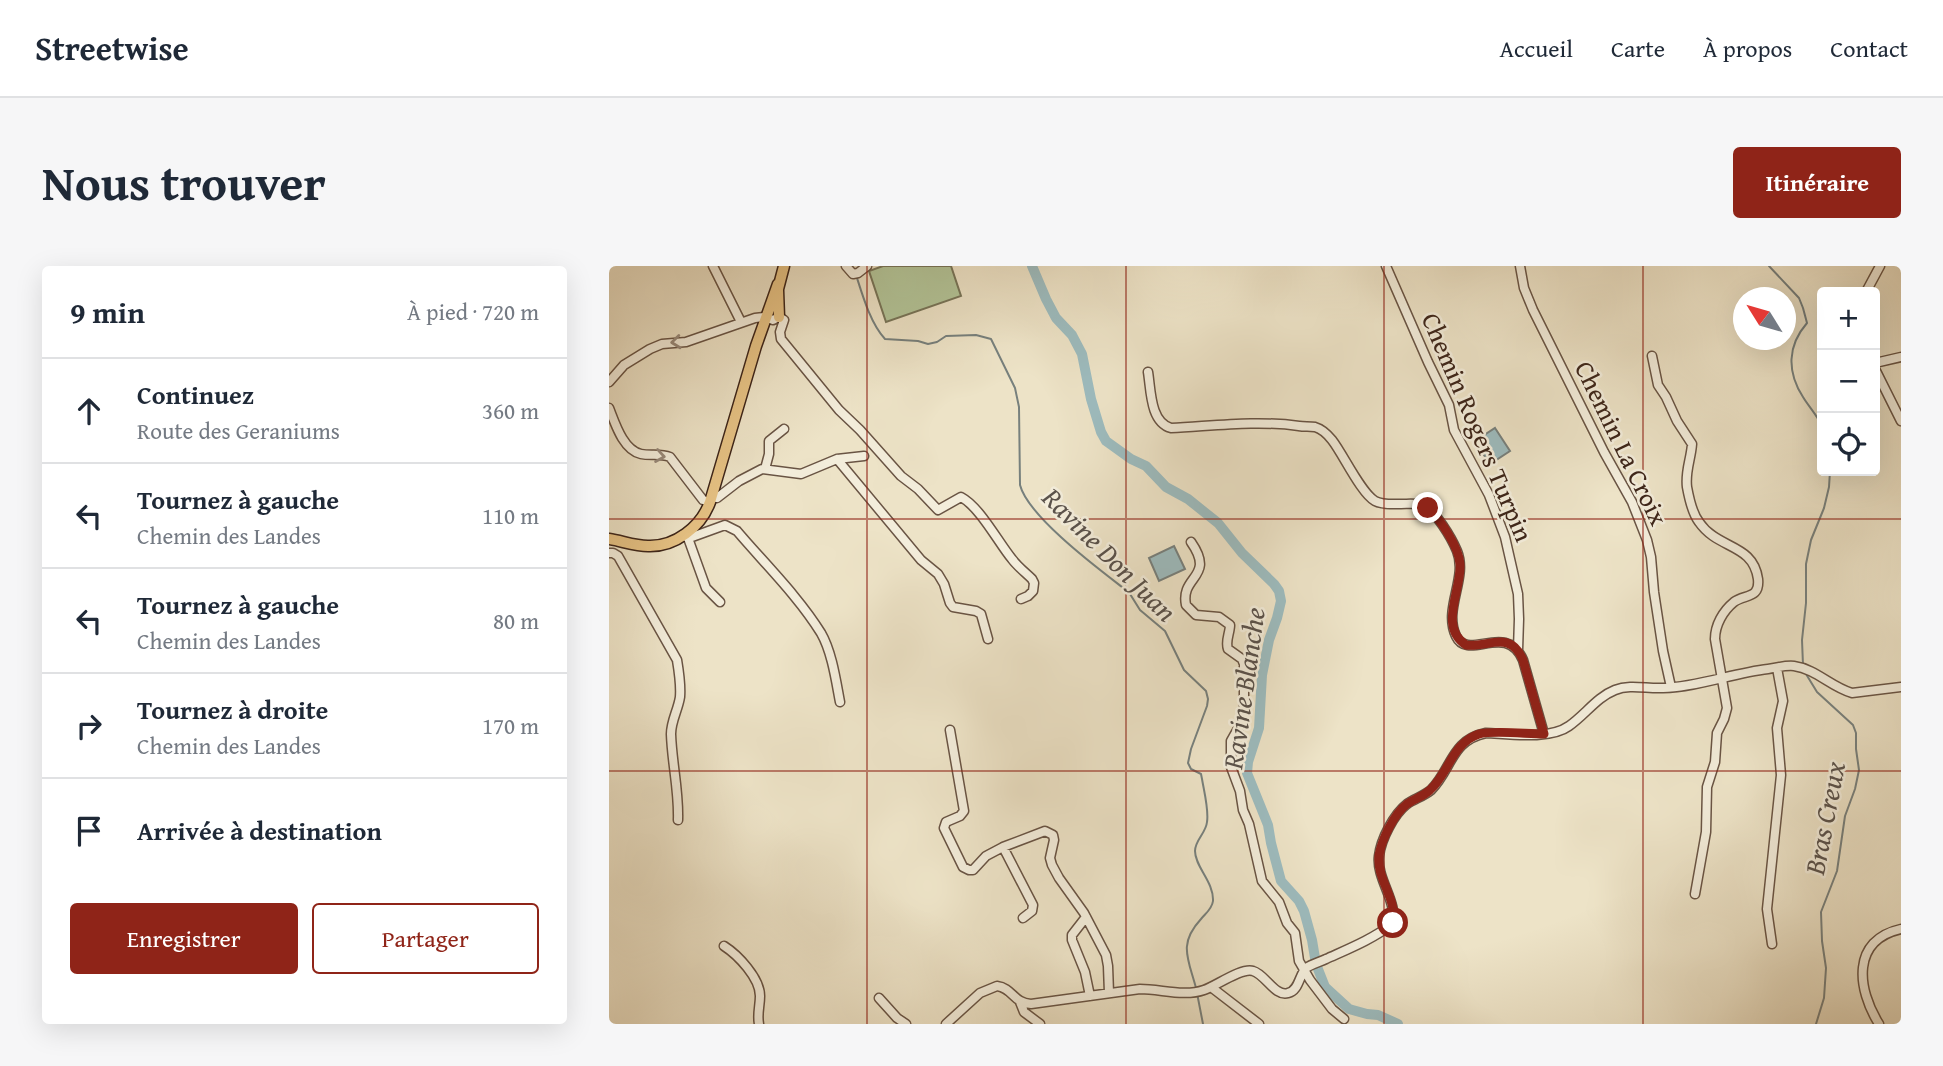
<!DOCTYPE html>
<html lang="fr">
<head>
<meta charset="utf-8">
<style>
  :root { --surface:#fff; --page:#f6f6f7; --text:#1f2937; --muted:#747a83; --line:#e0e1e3; --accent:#8f2418 }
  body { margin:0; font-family:"Gentium Book Plus",serif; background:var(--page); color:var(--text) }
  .controls { position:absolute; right:21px; top:21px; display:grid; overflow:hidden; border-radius:7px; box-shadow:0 7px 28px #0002 }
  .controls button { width:63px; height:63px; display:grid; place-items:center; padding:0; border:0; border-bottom:2px solid var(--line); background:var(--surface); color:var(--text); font:35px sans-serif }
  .compass { position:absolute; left:1124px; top:21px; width:63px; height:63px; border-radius:50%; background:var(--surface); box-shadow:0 7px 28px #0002; rotate:307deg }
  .stop { position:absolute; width:21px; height:21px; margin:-16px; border:5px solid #8f2418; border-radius:50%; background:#fff }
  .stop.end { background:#8f2418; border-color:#fff; box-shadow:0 2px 7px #0008 }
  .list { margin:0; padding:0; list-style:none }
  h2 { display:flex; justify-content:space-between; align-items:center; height:91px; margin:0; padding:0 28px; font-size:30px }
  h2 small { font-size:23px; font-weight:400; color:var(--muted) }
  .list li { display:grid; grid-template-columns:46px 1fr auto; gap:21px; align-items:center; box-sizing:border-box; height:105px; padding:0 28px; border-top:2px solid var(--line) }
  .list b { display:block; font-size:26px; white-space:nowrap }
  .list p { margin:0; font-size:23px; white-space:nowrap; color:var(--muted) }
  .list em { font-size:23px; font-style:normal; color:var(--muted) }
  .actions { display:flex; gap:14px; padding:21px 28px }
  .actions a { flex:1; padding:16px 0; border:2px solid var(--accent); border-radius:7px; text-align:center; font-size:24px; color:var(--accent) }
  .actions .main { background:var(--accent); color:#fff }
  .icon { flex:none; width:38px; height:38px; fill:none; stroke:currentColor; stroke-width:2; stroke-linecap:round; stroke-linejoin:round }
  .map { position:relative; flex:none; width:1292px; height:758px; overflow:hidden; border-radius:7px }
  header { display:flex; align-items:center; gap:42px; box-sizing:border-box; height:98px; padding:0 35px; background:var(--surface); border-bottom:2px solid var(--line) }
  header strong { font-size:33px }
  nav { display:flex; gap:38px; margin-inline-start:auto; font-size:24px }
  .intro { display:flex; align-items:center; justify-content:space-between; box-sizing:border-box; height:168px; padding:0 42px }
  h1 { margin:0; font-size:49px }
  .button { padding:18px 32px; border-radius:7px; background:var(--accent); color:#fff; font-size:24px; font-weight:700 }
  main { display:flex; gap:42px; padding:0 42px }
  aside { flex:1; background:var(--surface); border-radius:7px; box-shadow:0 7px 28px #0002 }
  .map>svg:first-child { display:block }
  .green { fill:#b3c599; stroke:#787559; stroke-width:2 }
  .water { fill:#9dbcbf; stroke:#77807d; stroke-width:2 }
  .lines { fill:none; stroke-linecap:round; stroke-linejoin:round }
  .stream { stroke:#77807d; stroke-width:2 }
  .river { stroke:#9dbcbf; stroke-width:10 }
  .minor-casing { stroke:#695444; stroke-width:11 }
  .major-casing { stroke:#3d2519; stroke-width:13 }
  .minor { stroke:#f3eddb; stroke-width:8 }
  .major { stroke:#e6c284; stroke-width:10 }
  .oneway { stroke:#98897a }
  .route { stroke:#8f2418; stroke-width:9 }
  .grid { fill:none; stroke:#8f2418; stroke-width:2; stroke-opacity:0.55 }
  .labels { text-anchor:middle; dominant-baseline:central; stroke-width:5; stroke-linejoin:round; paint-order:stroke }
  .street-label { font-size:26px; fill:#3d2519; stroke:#f3eddb }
  .water-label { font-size:28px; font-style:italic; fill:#5a524b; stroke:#f3eddb }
</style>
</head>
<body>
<header>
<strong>Streetwise</strong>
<nav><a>Accueil</a><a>Carte</a><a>À propos</a><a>Contact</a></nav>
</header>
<div class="intro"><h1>Nous trouver</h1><a class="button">Itinéraire</a></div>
<main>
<aside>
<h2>9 min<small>À pied · 720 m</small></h2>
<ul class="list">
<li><svg class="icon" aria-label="ahead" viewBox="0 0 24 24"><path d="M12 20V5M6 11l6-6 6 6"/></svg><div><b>Continuez</b><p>Route des Geraniums</p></div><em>360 m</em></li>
<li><svg class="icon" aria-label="left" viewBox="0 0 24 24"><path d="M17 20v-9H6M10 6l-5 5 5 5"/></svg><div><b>Tournez à gauche</b><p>Chemin des Landes</p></div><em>110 m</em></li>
<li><svg class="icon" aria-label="left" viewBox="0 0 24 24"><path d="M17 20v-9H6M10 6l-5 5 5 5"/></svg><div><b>Tournez à gauche</b><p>Chemin des Landes</p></div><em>80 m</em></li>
<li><svg class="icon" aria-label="right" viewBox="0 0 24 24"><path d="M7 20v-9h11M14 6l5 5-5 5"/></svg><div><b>Tournez à droite</b><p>Chemin des Landes</p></div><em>170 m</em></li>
<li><svg class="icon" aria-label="arrive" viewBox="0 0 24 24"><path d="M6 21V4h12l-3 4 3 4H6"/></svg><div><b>Arrivée à destination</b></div></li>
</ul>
<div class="actions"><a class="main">Enregistrer</a><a>Partager</a></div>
</aside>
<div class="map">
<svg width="1292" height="758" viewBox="0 0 1292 758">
  <rect width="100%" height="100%" fill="#ede3c7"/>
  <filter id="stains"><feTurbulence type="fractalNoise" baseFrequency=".00286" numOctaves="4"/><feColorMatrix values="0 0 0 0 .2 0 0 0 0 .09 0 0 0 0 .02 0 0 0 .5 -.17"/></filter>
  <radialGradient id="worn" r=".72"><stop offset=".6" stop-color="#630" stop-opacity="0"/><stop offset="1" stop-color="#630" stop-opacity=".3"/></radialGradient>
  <path class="green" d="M274,0H342L352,30L277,56L260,5Z"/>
  <path class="water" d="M886,162L901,185L881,198L866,175Z
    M565,280L576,303L550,315L540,292Z"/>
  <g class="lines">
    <path class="stream" d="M1160,0L1190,32L1194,42L1198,57C1178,80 1178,106 1194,131C1200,141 1208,149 1213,160
      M248,12C254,31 262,58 276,73L309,75L319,78L328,76L337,70L367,69L382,73L406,122L410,141L411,219C419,250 487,301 513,321L521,328L531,344L556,365L575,404L597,425L599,433L598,440L582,483L579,497L582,503L592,508L593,513C595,525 600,544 598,556C597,567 586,574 586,585C586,601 605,616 604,635C603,643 597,647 592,653C569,678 579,692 587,722
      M1194,399L1193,374L1197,337V298L1202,274L1215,242L1220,221L1221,205
      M1197,408L1208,426L1244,459L1247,467V483L1250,504L1246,523L1236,550L1228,605L1212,646L1213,675L1217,702L1215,732L1207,758
      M588,727L594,758"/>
    <path class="river" d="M423,0L437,33L447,52L463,69L473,88L482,133L492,166L497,175L522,193L537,200L557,221L579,233L609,257L633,287L665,318L670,325L672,335L668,352L660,374L653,409L650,462L639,496L638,507L659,559L662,577L672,615L690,635L695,645L703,674L707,698L716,721L740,743L758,748L769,749L789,758"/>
    <defs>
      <path id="minor" d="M104,0L132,56
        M237,0L244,8L249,7L258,0
        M777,0L819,96L840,139L845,164L880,229L896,271L909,328L910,353L909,384
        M911,0L915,22L924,44L995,186L1023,236L1038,274L1042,291L1045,326L1054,385L1062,421
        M1257,26L1271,0
        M1043,90L1049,119L1057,131L1068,155L1083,178C1082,193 1076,205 1078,221C1080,232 1083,247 1090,256C1109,284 1144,277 1149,313C1151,333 1136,328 1125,336C1114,345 1106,359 1106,373L1118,442L1115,453L1108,467L1106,496L1098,521L1097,566L1086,628
        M1266,97L1292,91
        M1266,103L1292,155
        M539,106C542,124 541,156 562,162C604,160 648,154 690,160C695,161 701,160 706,161C713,163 719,169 723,174C734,188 752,227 766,235C773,239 784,238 792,238C799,238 807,237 813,239C826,243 843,273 848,285C859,312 834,343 847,370C859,396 897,355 914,394L935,468
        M0,116L15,99L41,83L53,78L77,76L146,52L155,51L164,54L170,51L175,54L171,66L172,73L230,144L251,164L292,210L309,223L329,244L352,231C371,241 389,276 403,293C409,301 417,307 423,313L425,317L424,325L419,330L412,333
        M0,142C6,157 14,184 32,188C42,190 51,187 61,191L94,234L101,236
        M228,193L312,294L329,308L335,318L341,337L344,341L367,345L372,348L379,373
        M156,203L160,188V175L175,163
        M102,231L108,232L130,215L153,203L192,208L228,193L255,190
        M74,269L79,272L83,271L116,259L128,265C156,298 189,330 212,367C223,386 227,415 231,436
        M79,272L97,322L111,336
        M582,276C607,312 571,309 577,339L587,349L610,351L621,359C621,367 616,375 619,383L633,393L635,398V452L622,475V501L631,525L634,544L640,558L653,615L670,636L678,657L686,667L690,695L701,714L723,743L735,753
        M0,287H4L9,290L68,394C70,406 72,419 71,431C69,444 62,455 62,468C63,498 70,524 69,554
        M341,464L355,545L351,550L337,556L335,562L354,601L360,604H364L377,590L394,581L436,565L444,569L445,574L441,592L443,599L450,612L475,647L497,689L499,700L500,727
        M394,581L424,639L423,645L414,652
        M477,651L463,669V674L476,706L481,730
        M1163,678L1158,643L1172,509L1168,462L1174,435L1168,402
        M115,680C129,689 151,712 151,730C151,740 148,748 150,758
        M602,721L650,758
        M270,732L288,752L297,758
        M411,736L415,746L431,758
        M337,758L371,727L388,720C404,722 404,737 422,738L531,723C552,723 575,731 595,724C607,720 633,701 644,705C656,708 666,731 679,727C690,725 690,709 697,702C703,698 711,696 717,693C739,683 764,673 783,658C790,637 767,613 770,590C772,573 785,548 798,538C805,533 815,530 822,524C843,503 842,474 877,467C900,468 941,474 960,460C976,449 988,431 1006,424C1021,418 1038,423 1054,422C1089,421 1124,407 1159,403C1167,402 1176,399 1185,400C1207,403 1222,421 1243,427L1292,421
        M1270,758C1248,723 1242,674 1292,663"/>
      <path id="major" d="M169,23L175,0
        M169,24L170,51
        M0,273C13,275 26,280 39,280C66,281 92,261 101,236L147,80L169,18"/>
    </defs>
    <use href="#minor" class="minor-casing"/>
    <use href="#major" class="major-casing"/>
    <use href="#minor" class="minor"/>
    <use href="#major" class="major"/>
  </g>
  <defs><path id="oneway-chevron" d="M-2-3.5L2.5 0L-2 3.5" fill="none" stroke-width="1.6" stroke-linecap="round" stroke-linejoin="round" transform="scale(1.75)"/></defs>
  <g class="oneway">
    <use href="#oneway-chevron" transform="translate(67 76) rotate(174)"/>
    <use href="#oneway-chevron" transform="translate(51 190) rotate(9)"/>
  </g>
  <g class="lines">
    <path class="route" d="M784,657C789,634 767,613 770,589C773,573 785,548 798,538C805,533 815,530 821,524C840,507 843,477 870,468C884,464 918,468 935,468L914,394C901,363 879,382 857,379C829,361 853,323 851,298C850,281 831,253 819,242"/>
  </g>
  <path class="grid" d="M258,0V758M517,0V758M775,0V758M1034,0V758M0,253H1292M0,505H1292"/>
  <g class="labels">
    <g class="street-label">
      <text transform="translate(869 161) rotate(67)">Chemin Rogers Turpin</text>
      <text transform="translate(1013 177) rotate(64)">Chemin La Croix</text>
    </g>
    <g class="water-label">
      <text transform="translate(501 288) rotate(45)">Ravine Don Juan</text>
      <text transform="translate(634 422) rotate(-82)">Ravine Blanche</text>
      <text transform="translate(1215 552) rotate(-79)">Bras Creux</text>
    </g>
  </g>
  <rect width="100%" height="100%" filter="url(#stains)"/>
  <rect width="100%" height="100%" fill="url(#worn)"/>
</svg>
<div class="controls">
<button>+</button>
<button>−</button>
<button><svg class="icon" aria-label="locate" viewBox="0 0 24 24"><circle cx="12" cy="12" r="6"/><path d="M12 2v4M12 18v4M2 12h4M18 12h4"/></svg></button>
</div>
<svg class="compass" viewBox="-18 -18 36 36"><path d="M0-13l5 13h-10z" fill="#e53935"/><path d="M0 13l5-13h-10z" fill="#747a83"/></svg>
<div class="stop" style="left:784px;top:657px"></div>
<div class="stop end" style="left:819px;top:242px"></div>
</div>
</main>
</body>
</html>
